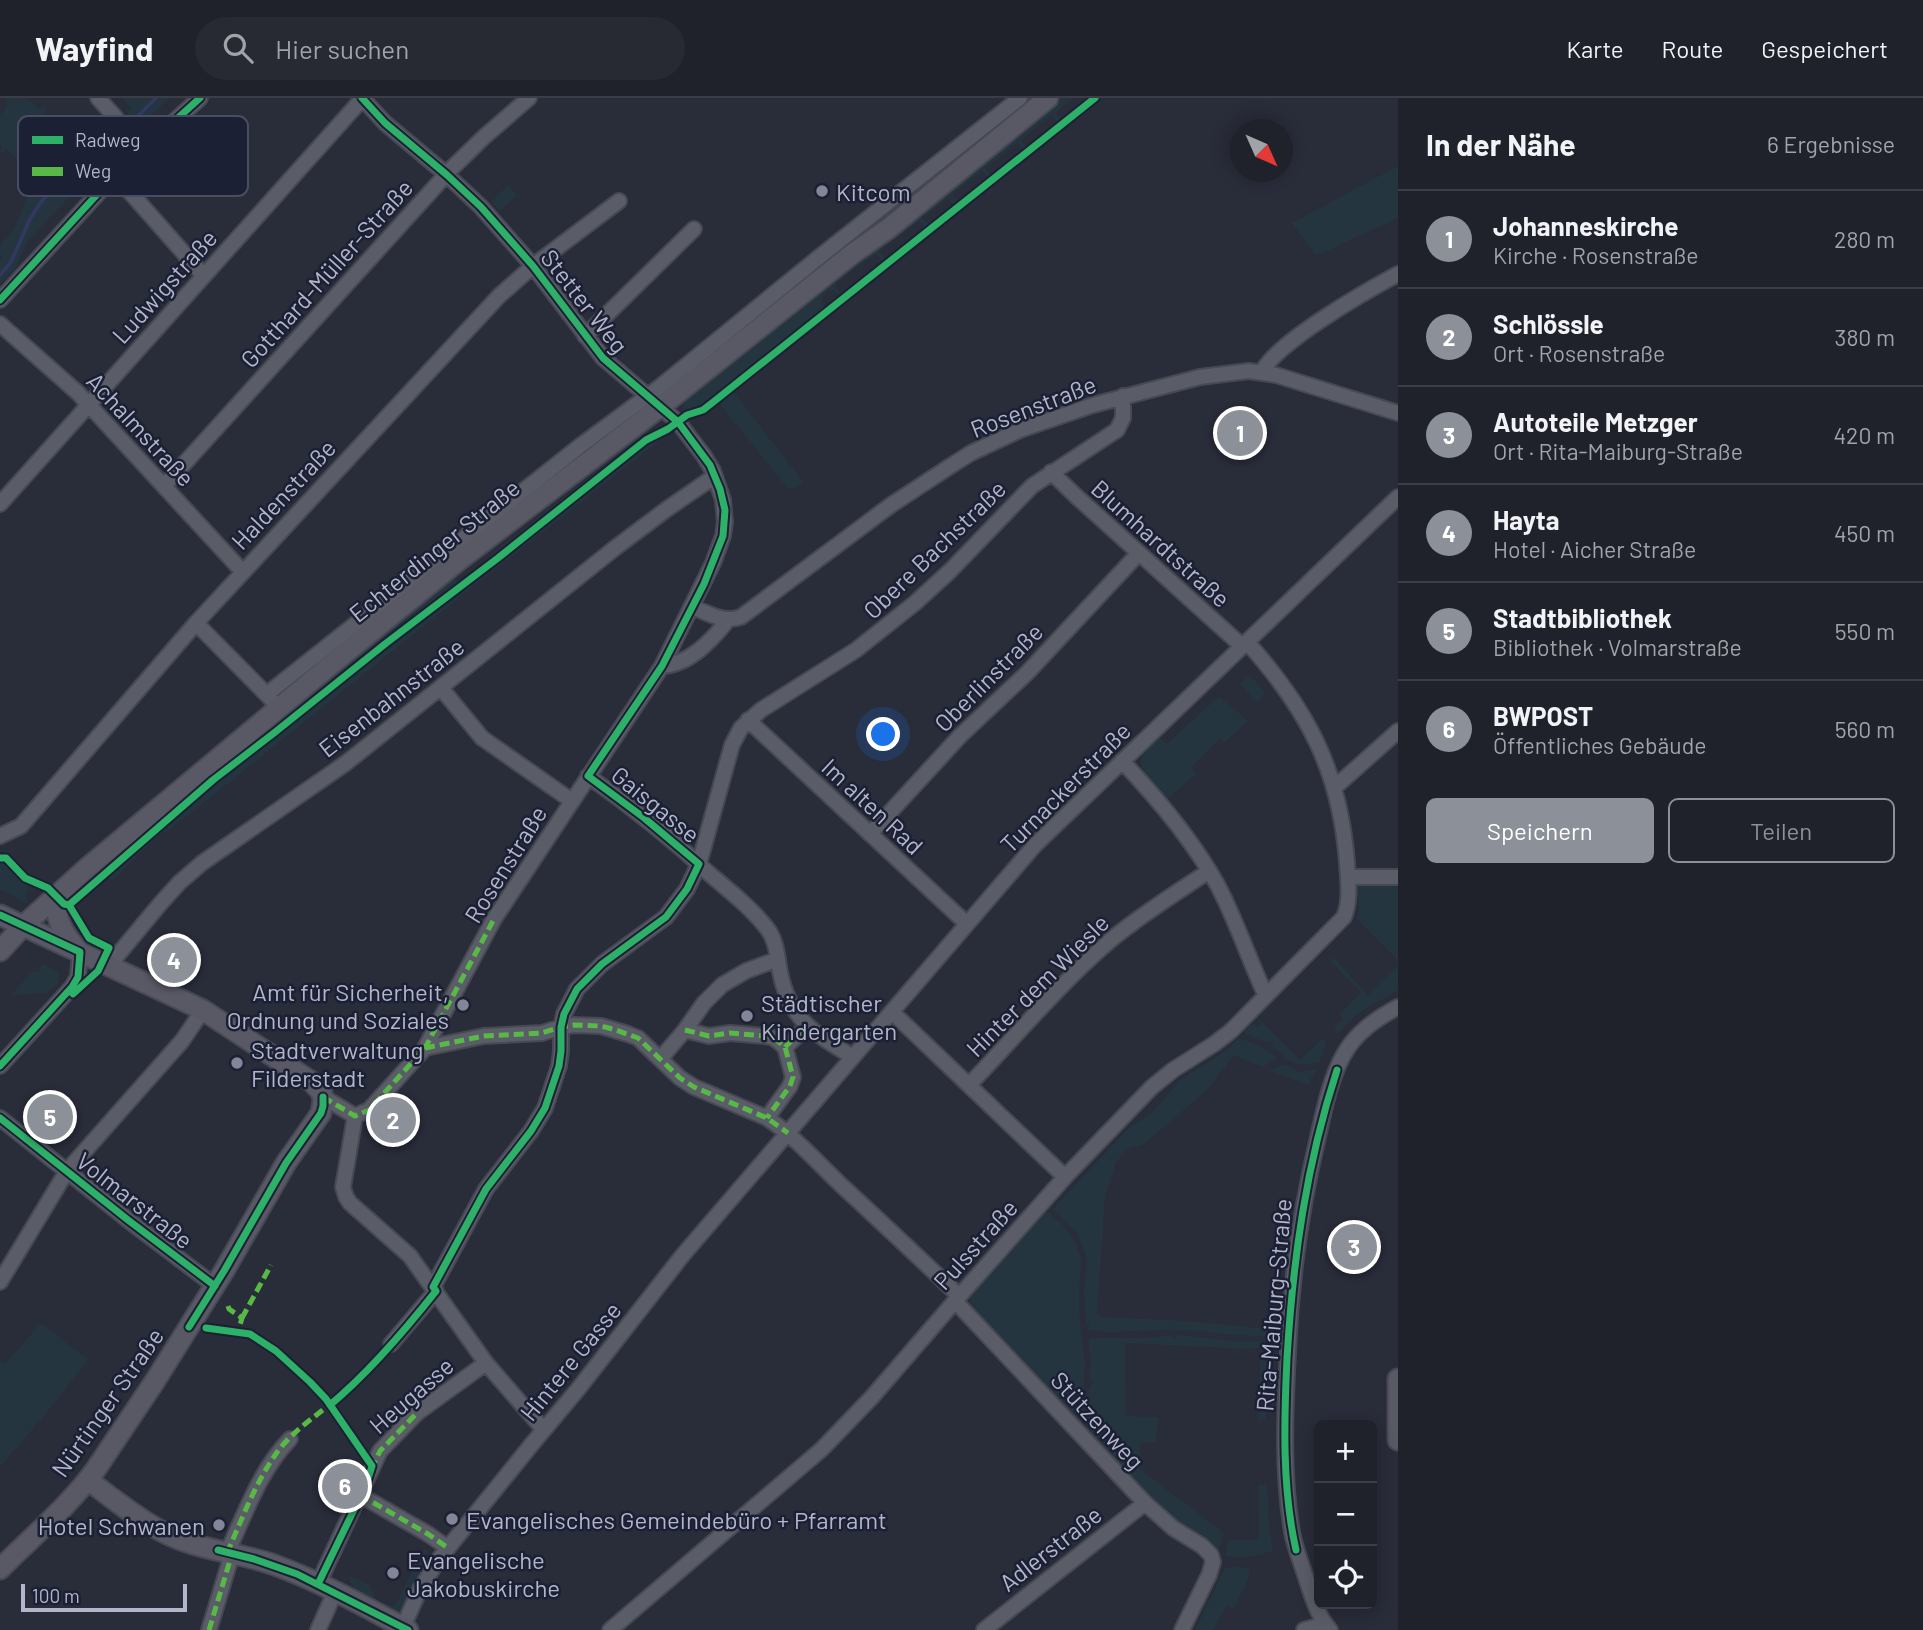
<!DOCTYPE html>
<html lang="de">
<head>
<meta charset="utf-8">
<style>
  :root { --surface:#1f212b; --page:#272933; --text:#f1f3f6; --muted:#a1a3a9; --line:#3c3e47; --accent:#8c9099 }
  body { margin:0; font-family:Barlow,sans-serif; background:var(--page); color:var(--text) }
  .controls { position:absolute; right:21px; bottom:21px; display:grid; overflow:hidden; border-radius:10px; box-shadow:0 4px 18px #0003 }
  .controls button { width:63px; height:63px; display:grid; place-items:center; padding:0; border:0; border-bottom:2px solid var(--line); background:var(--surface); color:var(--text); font:35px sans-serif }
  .compass { position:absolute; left:1230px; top:21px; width:63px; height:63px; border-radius:50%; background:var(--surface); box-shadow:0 4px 18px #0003; rotate:135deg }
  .scale { position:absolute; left:21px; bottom:18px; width:166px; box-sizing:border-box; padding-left:7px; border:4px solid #b3b6cb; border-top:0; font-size:19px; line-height:24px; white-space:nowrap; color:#b3b6cb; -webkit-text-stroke:5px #1c2035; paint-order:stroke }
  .you { position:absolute; left:884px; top:637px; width:24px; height:24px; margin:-18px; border:5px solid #fff; border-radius:50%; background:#1a73e8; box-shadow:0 0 0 10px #1a73e833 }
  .badge { display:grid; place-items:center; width:46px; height:46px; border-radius:50%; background:var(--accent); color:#fff; font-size:23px; font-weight:700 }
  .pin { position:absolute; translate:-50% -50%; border:4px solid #fff; box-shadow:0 2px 7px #0006 }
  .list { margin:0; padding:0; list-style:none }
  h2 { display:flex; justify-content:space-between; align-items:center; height:91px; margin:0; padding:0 28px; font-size:30px }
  h2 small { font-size:23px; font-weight:400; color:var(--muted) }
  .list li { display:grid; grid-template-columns:46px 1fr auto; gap:21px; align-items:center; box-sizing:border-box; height:98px; padding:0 28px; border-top:2px solid var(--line) }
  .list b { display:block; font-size:26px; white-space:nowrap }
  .list p { margin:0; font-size:23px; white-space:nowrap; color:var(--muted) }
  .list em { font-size:23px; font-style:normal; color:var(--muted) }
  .actions { display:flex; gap:14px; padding:21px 28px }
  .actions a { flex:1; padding:16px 0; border:2px solid var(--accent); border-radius:10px; text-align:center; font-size:24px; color:var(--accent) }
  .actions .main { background:var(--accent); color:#fff }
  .icon { flex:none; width:38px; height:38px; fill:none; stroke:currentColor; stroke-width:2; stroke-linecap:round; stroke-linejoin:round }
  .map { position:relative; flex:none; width:1398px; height:1532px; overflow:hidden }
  header { display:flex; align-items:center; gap:42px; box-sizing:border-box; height:98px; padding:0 35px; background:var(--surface); border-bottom:2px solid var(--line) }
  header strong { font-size:33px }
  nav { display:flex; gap:38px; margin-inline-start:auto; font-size:24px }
  .search { width:490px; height:63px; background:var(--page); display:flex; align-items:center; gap:18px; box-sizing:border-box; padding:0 24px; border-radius:38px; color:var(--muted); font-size:26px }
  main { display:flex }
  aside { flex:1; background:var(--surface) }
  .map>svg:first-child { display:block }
  .green { fill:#253540 }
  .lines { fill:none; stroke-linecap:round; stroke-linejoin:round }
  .stream { stroke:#313960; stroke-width:3.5 }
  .minor-casing { stroke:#464852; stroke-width:18 }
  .secondary-casing { stroke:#464852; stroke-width:23 }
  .minor { stroke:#5a5c67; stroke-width:14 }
  .secondary { stroke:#585965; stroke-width:19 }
  .quiet { stroke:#58b947; stroke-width:5; stroke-dasharray:10 5; stroke-linecap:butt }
  .cycleway-casing { stroke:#1c2035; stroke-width:11 }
  .cycleway { stroke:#2db169; stroke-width:7 }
  .poi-dot { fill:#838698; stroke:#1c2035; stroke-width:2.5 }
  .labels { text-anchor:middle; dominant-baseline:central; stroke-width:5; stroke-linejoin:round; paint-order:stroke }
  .poi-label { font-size:24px; fill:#b3b6cb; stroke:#1c2035; text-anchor:start }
  .street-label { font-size:24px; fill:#b3b6cb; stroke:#1c2035 }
  .key { fill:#1c2035; stroke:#494d62; stroke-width:2 }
  .key-label { font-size:19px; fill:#b3b6cb }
</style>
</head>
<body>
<header>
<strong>Wayfind</strong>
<div class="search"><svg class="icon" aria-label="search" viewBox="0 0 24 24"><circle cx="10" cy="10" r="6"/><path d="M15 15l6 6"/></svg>Hier suchen</div>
<nav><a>Karte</a><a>Route</a><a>Gespeichert</a></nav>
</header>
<main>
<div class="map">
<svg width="1398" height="1532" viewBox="0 0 1398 1532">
  <rect width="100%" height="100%" fill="#292c39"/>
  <path class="green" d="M6,0H27L39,11L43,8L46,12L42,17L53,28L55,27L57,29L55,31L53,30L22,62V64L20,66L17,64L18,62L6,51L2,55L0,53L2,48L0,46V17L7,8Z
    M122,0H170L130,36L119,23L132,11Z
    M1027,0H1039L912,101L907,95Z
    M1060,0H1074L1055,15L1060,21L1057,23L1052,17L1021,42L1026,49L1023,51L1017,45L985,70L990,77L987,79L982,73L952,96L957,103L953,106L948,100L926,118L922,114L977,65Z
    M101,29L108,37L116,30L126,41L28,142L16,170L0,186V163L3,160L0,156V148L15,129L29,94L83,39L87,42Z
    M1398,68V120L1316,158L1292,125Z
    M508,87L517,97L500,113L491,104Z
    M920,117L928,126L925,129L919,123L879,153L885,160L882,162L876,156L840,182L835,188L840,195L838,197L834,192L829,193L823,199L822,207L825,211L710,303L697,312L683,315V306L693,295L788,218L792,219L810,204L809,201L849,169Z
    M732,292L804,385L789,392L718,304Z
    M670,334L461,498L195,712L154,742L112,783L108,778L237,668L414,526L472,483L652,341Z
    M639,339L642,341V344L237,661L186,703L74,801L67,802L112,758L453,479L458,484Z
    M1249,577L1266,595L1257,604L1240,586Z
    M1219,598L1248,623L1224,645L1219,641L1191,670L1196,676L1167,701C1158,691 1134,671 1143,657C1146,651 1155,645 1160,640L1167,646Z
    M2,763C13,767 19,780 30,786L26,796L27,805L0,791V764Z
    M1377,785H1398V862L1356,820L1359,813L1357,790L1358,788Z
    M1333,859L1368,897L1398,867V892L1357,916L1337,936L1333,931L1343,921L1339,917L1361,894L1330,863Z
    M42,865L55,872L59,876L58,887L45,895L11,897L34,872L36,874L40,873Z
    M1258,920L1300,962L1322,941L1326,944L1320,964C1291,971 1292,963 1271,947L1273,944L1269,942L1266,944L1247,937L1244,934L1253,925L1258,929L1261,926L1257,921Z
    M1239,940L1261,948L1276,959V962L1262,969L1234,957L1208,991L1144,1046L1129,1050L1116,1064L1105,1099L1097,1215L1101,1219L1188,1223L1268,1231V1238C1239,1239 1210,1233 1181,1232C1150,1230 1119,1237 1089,1232L1087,1229H1089V1225H1086L1084,1192L1087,1162L1083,1150L1077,1135L1053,1111L1126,1033L1153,1014L1180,982L1227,952Z
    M1285,966L1298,974L1319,971L1311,980L1309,987L1269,972Z
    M1046,1114H1048L1061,1125L1074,1141L1081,1162L1079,1198L1080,1229L1085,1260L1082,1325L1080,1327L970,1210V1199Z
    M39,1227H44L88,1262L48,1313L0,1369V1263L5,1266Z
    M1171,1237V1241H1176V1237C1205,1239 1233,1245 1261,1243V1247H1267V1249L1249,1251L1127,1245L1125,1246L1126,1318L1158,1319L1156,1344L1140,1346V1371L1224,1435L1219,1453L1184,1432L1141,1393L1088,1336L1087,1325L1089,1288H1092L1093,1283L1089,1282L1091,1263L1088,1242L1090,1240H1144Z
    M1267,1261L1266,1321L1259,1323L1260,1262Z
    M1258,1387H1267L1269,1428L1273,1453C1259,1458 1240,1461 1225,1458L1229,1442H1256L1259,1440Z
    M425,1451L428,1453L403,1516C382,1508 357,1501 348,1479L351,1478L369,1486L377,1503L393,1508L396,1506L412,1474L413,1456L417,1457Z
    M1236,1469L1249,1470L1250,1477L1234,1510L1227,1507L1213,1532H1195L1225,1470Z"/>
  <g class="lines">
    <path class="stream" d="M135,21L156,0
      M0,177L11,164L30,121L41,104L56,88L115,40"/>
    <defs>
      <path id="minor" d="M98,0L116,20
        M115,77L204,178
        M0,202L115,77L200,0
        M0,226L78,295L242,473
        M585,238L694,131
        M1262,274C1277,244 1366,193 1398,176
        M1051,374L1077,399L1242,548
        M164,388L452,70L484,39L529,0
        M0,406L363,0
        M693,509C709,516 724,525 741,519L891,407L952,367L971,355L1020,332L1093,307L1200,279L1249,273L1276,277L1398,315
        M196,525L271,601
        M662,568C689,567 712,542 728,522
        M441,590L482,640L572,703
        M267,596L580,348L661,288L818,160L1020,0
        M748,622L967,826
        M1122,663C1157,700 1194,744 1218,788C1237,824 1249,862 1266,898
        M588,678C632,709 673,742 712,778C731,794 751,810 766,829C777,842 777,859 780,874C789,921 815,936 853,959
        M1334,690L1398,633
        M870,736L960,638L1027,575L1139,455
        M0,738L21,728L196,525L499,198L533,168L619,103
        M1348,779H1398
        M112,870L116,859L160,806L180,784L202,765L346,665L615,450L667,411L715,378
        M892,914L1065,1079
        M685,932L709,938L730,935L765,938L774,940L785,949L793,979L790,988L767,1020
        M785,949L807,929
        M425,950L484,938L542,935L561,929L574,927L601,928L628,936L638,940L680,980L694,989L767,1020C795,1039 816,1063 840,1086C880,1123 920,1160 959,1198
        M661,960L685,932L704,905L722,887L746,873L778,861
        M0,968L72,889L78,879L80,854
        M969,987C1016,938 1060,885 1112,841C1142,816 1176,795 1209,773
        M323,999L355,1018L369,1012L425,950L494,821L662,568L713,465L723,438L725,424L723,402L713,373L704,358L678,324L603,260L533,168L481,109L447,77L385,25L362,0
        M355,1018L343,1089L346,1099L350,1105L410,1158L486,1265L544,1332
        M0,1020L128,1122L215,1188
        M0,1184L67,1073L182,943L203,912
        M433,1189L486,1091L531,1033L545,1010L559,968L561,953V929L564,916L577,891L602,866L666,819L687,791L699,766L732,647L741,630L761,612L856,552L915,505L950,473L1032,388L1117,332L1123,320V298
        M955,1203L1145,1405L1173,1430L1202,1448L1211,1457L1213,1464L1209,1477L1182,1532
        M391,1246L436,1193
        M360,1397L428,1436L448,1450
        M227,1455C245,1416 260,1372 290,1341
        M318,1486L380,1353L417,1315L486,1265
        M403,1529L420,1491L439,1461L532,1346L579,1290L682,1158L1035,747L1398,399
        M209,1532L232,1456
        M318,1532L335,1494
        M610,1532L822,1351L872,1299L955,1203L1065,1079L1152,989L1173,972L1214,946L1231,933L1344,819C1351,802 1348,783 1347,765C1340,673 1308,612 1247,544
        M984,1532L1145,1405
        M1304,1532L1325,1526
        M1330,1532C1317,1517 1312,1498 1306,1480C1301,1464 1295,1450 1292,1434C1282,1375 1285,1313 1288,1254C1291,1181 1301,1110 1318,1039C1324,1012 1330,982 1343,958C1355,935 1376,921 1398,909"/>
      <path id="secondary" d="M56,798C55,820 62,834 77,851
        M0,817L203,912L312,984L322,995L323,1003L321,1015L286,1065L224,1173L155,1283L96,1371C69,1408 32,1439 0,1471
        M0,853L23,828L87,770L328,569L458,463L660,309L852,156L889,130L1048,0
        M1398,1281V1342
        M88,1382C112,1400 136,1420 163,1434C197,1452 236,1454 272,1466C319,1483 364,1508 408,1532"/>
    </defs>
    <use href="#minor" class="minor-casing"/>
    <use href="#secondary" class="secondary-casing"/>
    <use href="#minor" class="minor"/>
    <use href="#secondary" class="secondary"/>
    <path class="quiet" d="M685,932L709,938L730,935L765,938L774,940L785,949L793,979L790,988L767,1020
      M785,949L807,929
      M425,950L484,938L542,935L561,929L574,927L601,928L616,932L638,940L680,980L694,989L767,1020L788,1035
      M323,999L355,1018L369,1012L425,950L494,821
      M228,1208L229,1211L242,1220L240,1227
      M242,1220L271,1167
      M371,1371L380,1353L417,1315
      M360,1397L428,1436L448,1450
      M227,1455C242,1421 256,1383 278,1353C292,1334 316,1318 334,1303
      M209,1532L232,1456"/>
    <defs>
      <path id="cycleway" d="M0,202L115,77L200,0
        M0,760H6L25,780L48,790L64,806L69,807L89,840L109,850L98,873L73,896
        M69,807L213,682L274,635L385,546L498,460L646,342L668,331L687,317L703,312L712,305L1095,0
        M0,817L80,854L78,879L72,889L0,968
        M0,1020L128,1122L215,1188
        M189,1229L224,1173L286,1065L321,1015L323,1008V999
        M206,1230L250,1236L276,1253L310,1284L326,1301L372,1368L366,1387L318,1486
        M330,1307C367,1276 406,1231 436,1193L433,1189L486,1091L531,1033L545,1010L559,968L561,953V929L564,916L577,891L602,866L666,819L687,791L699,766L643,719L588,678L662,568L704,486L723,438L725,412L720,391L710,367L678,324L603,260L533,168L481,109L447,77L385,25L362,0
        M218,1452L254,1461L297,1476L408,1532
        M1296,1452C1282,1390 1284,1323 1287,1260C1293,1161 1306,1067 1337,972"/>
    </defs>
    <use href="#cycleway" class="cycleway-casing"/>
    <use href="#cycleway" class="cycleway"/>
  </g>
  <g class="poi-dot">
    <circle cx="822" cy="93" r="7"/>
    <circle cx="463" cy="907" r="7"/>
    <circle cx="747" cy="918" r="7"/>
    <circle cx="237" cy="965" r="7"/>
    <circle cx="452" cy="1421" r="7"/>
    <circle cx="219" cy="1427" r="7"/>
    <circle cx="393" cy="1475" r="7"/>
  </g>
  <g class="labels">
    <g class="poi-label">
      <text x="836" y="93">Kitcom</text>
      <text x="449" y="893" text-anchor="end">Amt für Sicherheit,<tspan x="449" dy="28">Ordnung und Soziales</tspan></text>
      <text x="761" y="904">Städtischer<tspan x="761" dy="28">Kindergarten</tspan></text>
      <text x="251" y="951">Stadtverwaltung<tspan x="251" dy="28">Filderstadt</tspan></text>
      <text x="466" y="1421">Evangelisches Gemeindebüro + Pfarramt</text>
      <text x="205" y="1427" text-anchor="end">Hotel Schwanen</text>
      <text x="407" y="1461">Evangelische<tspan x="407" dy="28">Jakobuskirche</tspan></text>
    </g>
    <g class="street-label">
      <text transform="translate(326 175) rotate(-48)">Gotthard-Müller-Straße</text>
      <text transform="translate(164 188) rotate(-48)">Ludwigstraße</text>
      <text transform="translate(585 203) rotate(52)">Stetter Weg</text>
      <text transform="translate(1033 308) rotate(-21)">Rosenstraße</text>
      <text transform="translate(141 331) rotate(47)">Achalmstraße</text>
      <text transform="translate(283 396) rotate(-47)">Haldenstraße</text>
      <text transform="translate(1161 445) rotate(42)">Blumhardtstraße</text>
      <text transform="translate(934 451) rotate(-44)">Obere Bachstraße</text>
      <text transform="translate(434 452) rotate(-39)">Echterdinger Straße</text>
      <text transform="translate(988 579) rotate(-45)">Oberlinstraße</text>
      <text transform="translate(391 599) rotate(-38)">Eisenbahnstraße</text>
      <text transform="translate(1065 689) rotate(-45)">Turnackerstraße</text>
      <text transform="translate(656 706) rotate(39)">Gaisgasse</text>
      <text transform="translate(873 708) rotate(43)">Im alten Rad</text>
      <text transform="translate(505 766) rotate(-58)">Rosenstraße</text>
      <text transform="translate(1037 887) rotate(-45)">Hinter dem Wiesle</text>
      <text transform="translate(135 1102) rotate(38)">Volmarstraße</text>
      <text transform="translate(975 1146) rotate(-48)">Pulsstraße</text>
      <text transform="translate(1273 1207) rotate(-85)">Rita-Maiburg-Straße</text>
      <text transform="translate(570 1263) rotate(-51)">Hintere Gasse</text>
      <text transform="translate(411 1297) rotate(-41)">Heugasse</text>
      <text transform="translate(107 1304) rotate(-55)">Nürtinger Straße</text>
      <text transform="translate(1098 1322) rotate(47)">Stützenweg</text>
      <text transform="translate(1050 1450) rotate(-38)">Adlerstraße</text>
    </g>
  </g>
  <rect x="18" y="18" width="230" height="80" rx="10" class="key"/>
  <rect x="32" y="38" width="31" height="8" fill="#2db169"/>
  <rect x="32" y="69" width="31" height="9" fill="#58b947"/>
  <g class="key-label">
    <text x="75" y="49">Radweg</text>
    <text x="75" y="80">Weg</text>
  </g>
</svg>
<div class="controls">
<button>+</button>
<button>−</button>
<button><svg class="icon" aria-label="locate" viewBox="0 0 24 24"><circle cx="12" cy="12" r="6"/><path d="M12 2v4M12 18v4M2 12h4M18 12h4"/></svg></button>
</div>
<svg class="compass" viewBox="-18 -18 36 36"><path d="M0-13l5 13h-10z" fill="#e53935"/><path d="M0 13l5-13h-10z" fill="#a1a3a9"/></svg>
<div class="scale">100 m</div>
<div class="you"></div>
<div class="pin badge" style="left:1240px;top:335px">1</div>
<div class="pin badge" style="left:393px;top:1022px">2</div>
<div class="pin badge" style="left:1354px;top:1149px">3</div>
<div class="pin badge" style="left:174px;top:862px">4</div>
<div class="pin badge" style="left:50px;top:1019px">5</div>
<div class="pin badge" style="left:345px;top:1388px">6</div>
</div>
<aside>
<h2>In der Nähe<small>6 Ergebnisse</small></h2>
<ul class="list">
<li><span class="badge">1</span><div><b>Johanneskirche</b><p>Kirche · Rosenstraße</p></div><em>280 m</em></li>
<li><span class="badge">2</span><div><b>Schlössle</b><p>Ort · Rosenstraße</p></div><em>380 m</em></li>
<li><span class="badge">3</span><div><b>Autoteile Metzger</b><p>Ort · Rita-Maiburg-Straße</p></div><em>420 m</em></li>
<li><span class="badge">4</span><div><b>Hayta</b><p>Hotel · Aicher Straße</p></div><em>450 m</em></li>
<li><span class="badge">5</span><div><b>Stadtbibliothek</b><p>Bibliothek · Volmarstraße</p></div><em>550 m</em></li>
<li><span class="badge">6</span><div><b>BWPOST</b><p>Öffentliches Gebäude</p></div><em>560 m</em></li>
</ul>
<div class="actions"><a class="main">Speichern</a><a>Teilen</a></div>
</aside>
</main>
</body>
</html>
